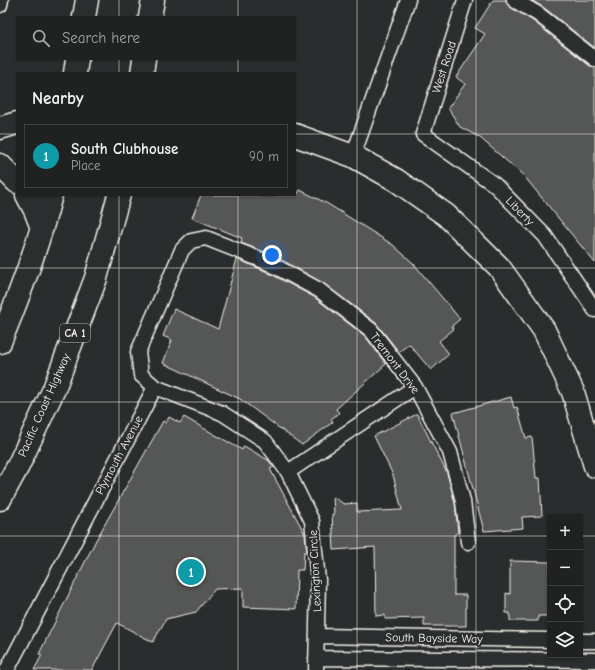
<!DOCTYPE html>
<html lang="en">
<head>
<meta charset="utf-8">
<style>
  :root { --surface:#202222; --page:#2d2f2f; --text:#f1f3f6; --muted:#a2a4a5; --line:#3d3f40; --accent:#ffd166 }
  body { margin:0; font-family:"Comic Neue",sans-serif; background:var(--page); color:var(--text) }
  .controls { position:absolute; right:12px; bottom:12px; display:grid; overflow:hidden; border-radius:0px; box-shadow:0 1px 3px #0004 }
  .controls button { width:36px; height:36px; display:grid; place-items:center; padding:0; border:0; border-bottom:1px solid var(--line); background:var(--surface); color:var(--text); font:20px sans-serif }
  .you { position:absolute; left:272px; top:255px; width:14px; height:14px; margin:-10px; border:3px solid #fff; border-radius:50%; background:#1a73e8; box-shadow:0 0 0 6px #1a73e833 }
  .badge { display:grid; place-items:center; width:26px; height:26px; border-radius:50%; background:var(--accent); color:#fff; font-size:13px; font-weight:700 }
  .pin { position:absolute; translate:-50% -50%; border:2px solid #fff; box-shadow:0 1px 4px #0006 }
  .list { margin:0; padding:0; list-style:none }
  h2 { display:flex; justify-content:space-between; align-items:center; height:52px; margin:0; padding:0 16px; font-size:17px }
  h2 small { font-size:13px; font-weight:400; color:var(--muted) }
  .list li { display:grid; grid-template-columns:26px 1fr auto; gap:12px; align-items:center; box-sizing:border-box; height:64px; margin:0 8px 8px; padding:0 8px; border:1px solid var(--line); border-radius:0px }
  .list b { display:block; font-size:15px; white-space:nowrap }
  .list p { margin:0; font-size:13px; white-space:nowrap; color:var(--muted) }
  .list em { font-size:13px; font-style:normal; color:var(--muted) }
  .icon { flex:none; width:22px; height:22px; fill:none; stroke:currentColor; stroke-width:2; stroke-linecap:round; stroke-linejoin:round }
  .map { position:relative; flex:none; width:595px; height:670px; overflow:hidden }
  .search { position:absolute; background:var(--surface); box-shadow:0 1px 3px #0004; left:16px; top:16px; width:280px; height:44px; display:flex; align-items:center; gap:10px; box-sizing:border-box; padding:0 14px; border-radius:0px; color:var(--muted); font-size:15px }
  .panel { position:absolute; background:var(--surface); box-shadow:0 1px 3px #0004; left:16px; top:72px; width:280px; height:124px; border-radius:0px }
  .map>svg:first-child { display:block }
  .building { fill:#555756; stroke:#f4f1e8 }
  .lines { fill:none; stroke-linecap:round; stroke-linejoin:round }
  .service-casing { stroke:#f4f1e8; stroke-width:17 }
  .tertiary-casing { stroke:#f4f1e8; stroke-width:25 }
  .secondary-casing { stroke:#f4f1e8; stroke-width:25 }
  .trunk-casing { stroke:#f4f1e8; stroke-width:25 }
  .service { stroke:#2a2d2e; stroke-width:14 }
  .tertiary { stroke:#2a2d2e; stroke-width:22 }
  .secondary { stroke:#2a2d2e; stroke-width:22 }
  .trunk { stroke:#2a2d2e; stroke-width:22 }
  .grid { fill:none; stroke:#f4f1e8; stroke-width:1; stroke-opacity:0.55 }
  .labels { text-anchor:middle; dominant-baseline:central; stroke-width:4; stroke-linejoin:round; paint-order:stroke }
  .shield { fill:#2a2d2e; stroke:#b7b6b0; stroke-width:1 }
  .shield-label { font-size:11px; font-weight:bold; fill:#f4f1e8 }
  .street-label { font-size:12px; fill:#f4f1e8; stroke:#2a2d2e }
</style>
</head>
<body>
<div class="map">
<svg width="595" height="670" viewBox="0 0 595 670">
  <rect width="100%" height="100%" fill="#2a2d2e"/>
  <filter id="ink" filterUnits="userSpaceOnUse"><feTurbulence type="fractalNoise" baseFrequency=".025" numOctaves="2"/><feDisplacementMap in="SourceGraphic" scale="8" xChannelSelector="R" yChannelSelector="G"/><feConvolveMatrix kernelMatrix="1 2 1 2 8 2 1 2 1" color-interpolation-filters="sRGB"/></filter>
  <g filter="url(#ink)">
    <path class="building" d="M493,0H506L510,7L533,21L590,66L595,67V263L524,176L479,137L460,127L448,108L465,84L456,77L485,34L475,28Z
      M531,0H595V48L543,7Z
      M300,190L328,204L393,245L413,263L460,319L452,326L454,329L439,341L449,354L431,370L409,344L399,352L376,323L323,283L273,255L241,243L242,238L192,218L201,195H297Z
      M237,259L265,271L314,297L365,336L386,364L336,409L339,413L331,419L333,422L302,445L240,399L163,363L172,340L163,336L174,309L218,329Z
      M511,397L514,408L517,407L526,438L532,437L536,478H540L542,516L522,517L523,528L484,531L453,413Z
      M417,414L447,473L455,503L458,532L454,535V595H466V626H424V618L385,619V615L376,616L375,547L334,550L332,514H334L333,497L344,504L357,503V512L402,510L393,475L374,436Z
      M169,417L180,423L184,417L242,450L244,446L268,460L274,467L270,469L305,534L307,552H304L303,570H297L296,609L243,607V588L215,589L196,612L166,619L153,642L117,623L92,670H34L42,655L39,654L96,540L163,421L166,423Z
      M510,561L550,562V616H538V621H510V613H506V593L510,594Z"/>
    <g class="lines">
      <defs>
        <path id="service" d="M465,0L423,134L495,185L545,236L595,310
          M514,0L538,14L595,59
          M0,5L1,0
          M353,156L408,0
          M155,387L222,413L265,441L288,472L312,521L318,580L316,670
          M288,472L415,387
          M317,636L550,640
          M580,641H595
          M316,658L595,660
          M7,670L155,387L141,375L138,352L182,250L191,241L206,238L269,263L319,290L371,330L415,387L450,452L463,501L468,542"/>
        <path id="tertiary" d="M295,135L353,156L396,180L446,215L499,267L544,330L573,392L595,466"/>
        <path id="secondary" d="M0,128L17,123"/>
        <path id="trunk" d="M84,17L87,0
          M150,17L153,0
          M75,73L77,59
          M142,73L144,59
          M0,165L17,182
          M27,195L35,210L42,228
          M0,342C20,294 38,246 51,195
          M0,499L18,466L54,389L96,278L119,195"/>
      </defs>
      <use href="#service" class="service-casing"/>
      <use href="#tertiary" class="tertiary-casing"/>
      <use href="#secondary" class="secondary-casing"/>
      <use href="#trunk" class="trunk-casing"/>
      <use href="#service" class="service"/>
      <use href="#tertiary" class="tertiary"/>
      <use href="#secondary" class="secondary"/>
      <use href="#trunk" class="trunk"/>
    </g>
  </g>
  <path class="grid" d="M119,0V17M238,0V17M357,0V670M476,0V670M119,59V73M238,59V73M0,134H17M295,134H595M119,195V670M238,195V670M0,268H595M0,402H595M0,536H550M580,536H595"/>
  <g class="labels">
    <rect class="shield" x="60" y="324" width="30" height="18" rx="3"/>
    <g class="shield-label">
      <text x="75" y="333">CA 1</text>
    </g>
    <g class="street-label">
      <text transform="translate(444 67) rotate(-72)">West Road</text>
      <text transform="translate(520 211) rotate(46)">Liberty</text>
      <text transform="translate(395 363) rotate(53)">Tremont Drive</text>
      <text transform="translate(44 405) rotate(-66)">Pacific Coast Highway</text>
      <text transform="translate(119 455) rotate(-62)">Plymouth Avenue</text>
      <text transform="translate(315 571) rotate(-93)">Lexington Circle</text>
      <text transform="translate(434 638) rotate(1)">South Bayside Way</text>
    </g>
  </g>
</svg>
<div class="controls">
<button>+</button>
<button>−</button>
<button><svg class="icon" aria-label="locate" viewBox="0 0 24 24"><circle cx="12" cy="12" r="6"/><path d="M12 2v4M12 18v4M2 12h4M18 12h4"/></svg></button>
<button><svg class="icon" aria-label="layers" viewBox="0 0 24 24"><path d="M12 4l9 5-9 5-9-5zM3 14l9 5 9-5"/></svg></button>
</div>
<div class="you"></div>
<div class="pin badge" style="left:191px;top:572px;background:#0f9aa8">1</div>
<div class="search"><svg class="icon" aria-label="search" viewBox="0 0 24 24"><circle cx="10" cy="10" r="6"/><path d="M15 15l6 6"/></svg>Search here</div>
<section class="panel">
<h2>Nearby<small></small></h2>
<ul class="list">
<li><span class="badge" style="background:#0f9aa8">1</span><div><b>South Clubhouse</b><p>Place</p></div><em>90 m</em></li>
</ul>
</section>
</div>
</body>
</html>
